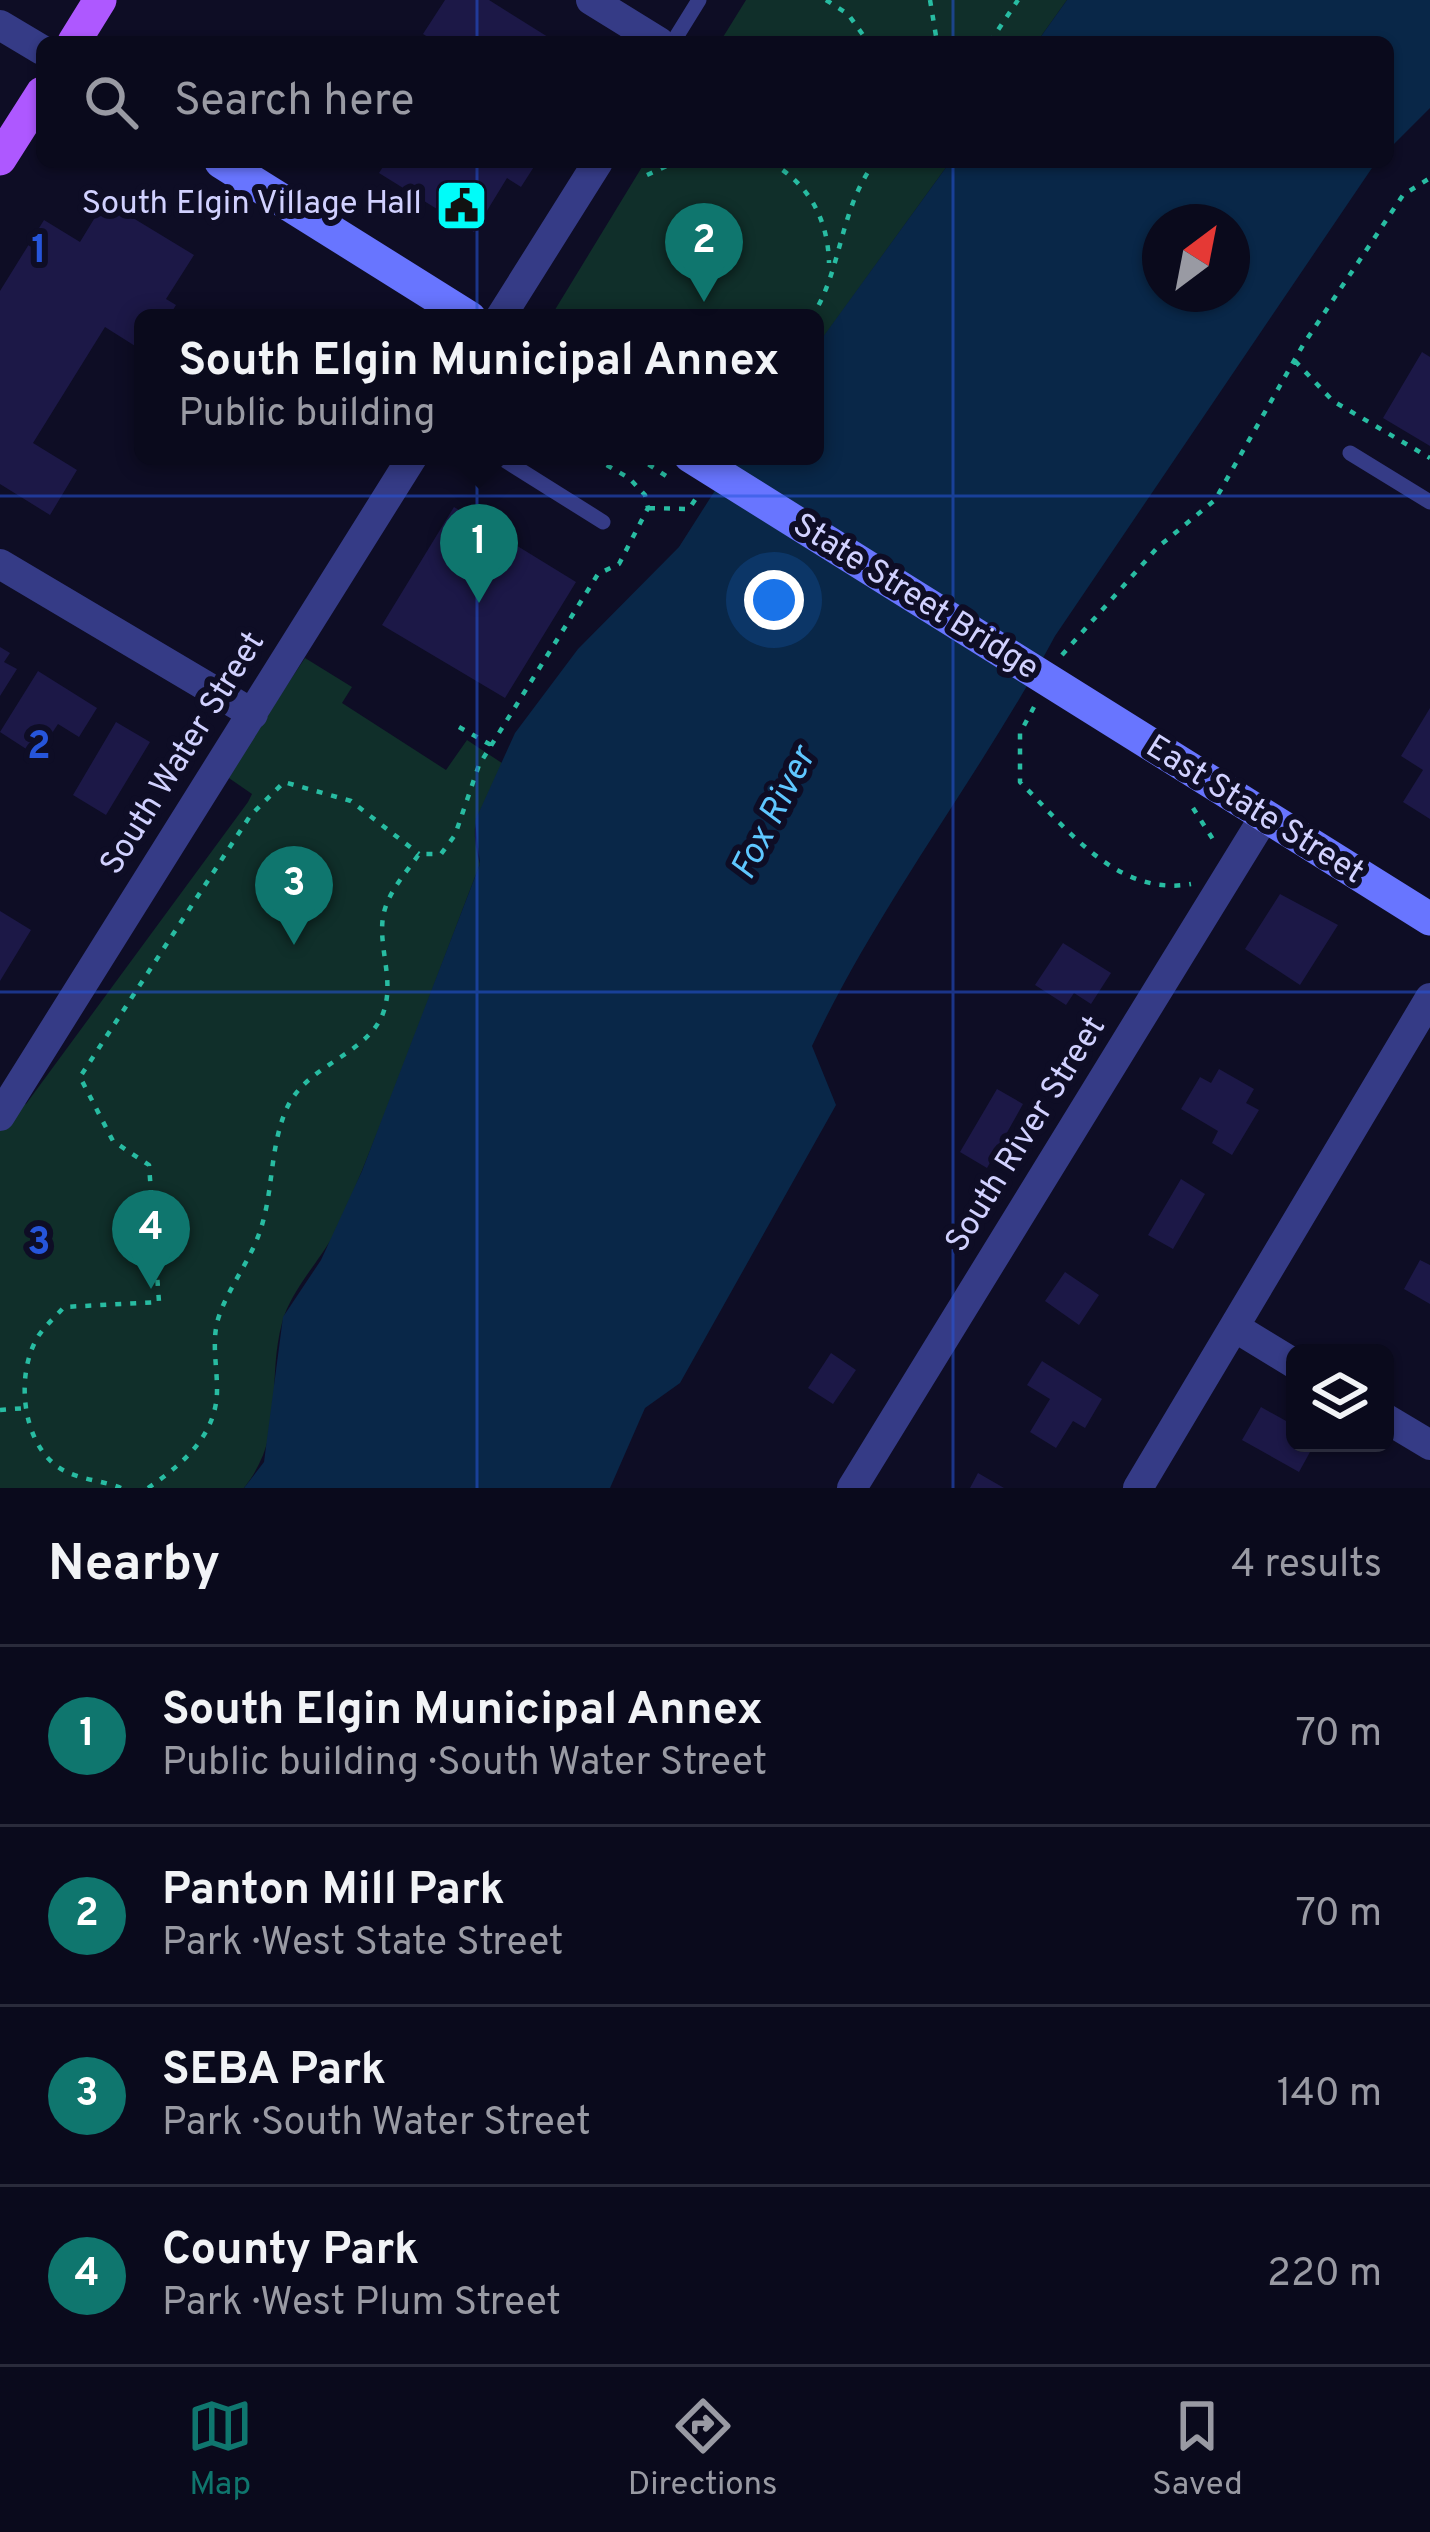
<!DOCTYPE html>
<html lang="en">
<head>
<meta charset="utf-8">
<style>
  :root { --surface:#0a0a1c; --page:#131325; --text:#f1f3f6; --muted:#999aa3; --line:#2a2b3b; --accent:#0f766e }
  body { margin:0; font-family:Overpass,sans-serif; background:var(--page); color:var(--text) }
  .controls { position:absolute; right:36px; bottom:36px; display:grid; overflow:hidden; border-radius:18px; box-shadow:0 3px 9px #0004 }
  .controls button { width:108px; height:108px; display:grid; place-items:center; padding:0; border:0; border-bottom:3px solid var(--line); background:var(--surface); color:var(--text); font:60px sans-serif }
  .compass { position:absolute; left:1142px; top:204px; width:108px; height:108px; border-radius:50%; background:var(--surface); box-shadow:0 3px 9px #0004; rotate:32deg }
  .you { position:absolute; left:774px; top:600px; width:42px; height:42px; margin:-30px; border:9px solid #fff; border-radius:50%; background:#1a73e8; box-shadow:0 0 0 18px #1a73e833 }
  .badge { display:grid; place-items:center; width:78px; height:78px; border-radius:50%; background:var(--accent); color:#fff; font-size:39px; font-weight:700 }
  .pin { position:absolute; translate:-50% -99px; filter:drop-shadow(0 3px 6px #0008) }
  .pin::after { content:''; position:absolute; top:63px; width:42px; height:36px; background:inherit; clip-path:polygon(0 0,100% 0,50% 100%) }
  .popup { position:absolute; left:134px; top:309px; width:690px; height:156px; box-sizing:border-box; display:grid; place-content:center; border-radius:18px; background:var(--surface); filter:drop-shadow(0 3px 9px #0005); font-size:39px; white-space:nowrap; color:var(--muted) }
  .popup b { font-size:45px; color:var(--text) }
  .popup::after { content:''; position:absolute; left:50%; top:100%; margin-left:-24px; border:24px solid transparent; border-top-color:var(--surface) }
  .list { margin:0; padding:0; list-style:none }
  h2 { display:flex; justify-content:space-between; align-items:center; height:156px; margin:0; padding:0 48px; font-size:51px }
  h2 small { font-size:39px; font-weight:400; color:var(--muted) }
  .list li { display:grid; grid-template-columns:78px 1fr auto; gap:36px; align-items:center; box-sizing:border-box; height:180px; padding:0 48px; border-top:3px solid var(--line) }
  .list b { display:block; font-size:45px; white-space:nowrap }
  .list p { margin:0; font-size:39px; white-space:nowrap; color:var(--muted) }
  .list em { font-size:39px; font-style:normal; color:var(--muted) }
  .icon { flex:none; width:66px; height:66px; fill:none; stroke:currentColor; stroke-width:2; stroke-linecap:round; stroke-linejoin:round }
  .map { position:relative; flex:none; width:1430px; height:1488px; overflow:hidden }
  .search { position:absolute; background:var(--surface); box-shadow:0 3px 9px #0004; left:36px; right:36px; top:36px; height:132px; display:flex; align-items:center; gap:30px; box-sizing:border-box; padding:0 42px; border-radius:18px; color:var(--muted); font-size:45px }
  .sheet { height:876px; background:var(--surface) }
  nav { display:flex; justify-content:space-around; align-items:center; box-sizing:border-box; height:168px; border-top:3px solid var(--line); background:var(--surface); font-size:33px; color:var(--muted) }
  nav a { display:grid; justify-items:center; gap:6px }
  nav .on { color:var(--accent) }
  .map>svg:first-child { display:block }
  .green { fill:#102f2a }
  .water { fill:#092748; fill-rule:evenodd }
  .building { fill:#1c1847 }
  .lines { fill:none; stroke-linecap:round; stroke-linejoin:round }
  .path { stroke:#28bca2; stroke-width:4.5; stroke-dasharray:6 9; stroke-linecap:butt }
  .service { stroke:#353b86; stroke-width:15 }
  .minor { stroke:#353b86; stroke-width:30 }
  .secondary { stroke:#6875ff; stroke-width:33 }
  .primary { stroke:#ae58ff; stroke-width:33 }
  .grid { fill:none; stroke:#2655da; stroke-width:3; stroke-opacity:0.55 }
  .labels { text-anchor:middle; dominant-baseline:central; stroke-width:12; stroke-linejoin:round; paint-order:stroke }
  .poi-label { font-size:33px; fill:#d1d1ff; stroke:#0e0d25; text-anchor:end }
  .street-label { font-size:33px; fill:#d1d1ff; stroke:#0e0d25 }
  .water-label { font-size:36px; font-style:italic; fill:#5fc7ff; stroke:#0e0d25 }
  .grid-label { font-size:39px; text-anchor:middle; font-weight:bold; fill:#2655da; stroke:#0e0d25; stroke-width:12; stroke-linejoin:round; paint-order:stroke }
</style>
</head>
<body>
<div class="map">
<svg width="1430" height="1488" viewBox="0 0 1430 1488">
  <rect width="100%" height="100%" fill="#0e0d25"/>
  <path class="green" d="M746,0H1067L1037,42H720Z
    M645,162H950L815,349V318H550Z
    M305,658L352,687L342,703L446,770L467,740L514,771C482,805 466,814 480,864C434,983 391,1104 341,1221C326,1255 291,1288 282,1323C266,1384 287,1433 244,1488H0V1109L26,1104L248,802L252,794L226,776Z"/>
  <path class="water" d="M1067,0H1430V108L1388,150V42H1037Z
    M950,162H1376L1055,636C980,776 880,902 812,1046L836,1105L680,1383L645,1408L610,1488H244L264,1462L283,1317L321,1260L362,1171L480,864L475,821L515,733L578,649L679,547L737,456H815V348ZM1160,222H1232V294H1160Z"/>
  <path class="building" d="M445,0H489L556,42H436L423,34Z
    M386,162H537L521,187L507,178L474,232L379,173Z
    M105,201L194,255L166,299L176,305L168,318H143V351L105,327L33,443L77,470L50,515L0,484V291L44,220L80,242Z
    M1422,352L1430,357V446L1383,418Z
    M454,507L576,582L505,698L382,625Z
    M0,647L10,653L4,662L17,669L0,696Z
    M38,671L97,708L79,737L58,724L37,756L0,732Z
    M1430,708V819L1403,802L1423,770L1401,756Z
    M116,722L150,742L106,815L73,795Z
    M1280,894L1338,925L1300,985L1245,949Z
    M0,911L31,930L0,981Z
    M1063,943L1111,973L1091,1004L1074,993L1066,1005L1035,985Z
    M1219,1069L1254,1089L1246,1103L1259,1110L1232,1155L1212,1143L1218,1131L1181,1109L1200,1077L1211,1083Z
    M997,1089L1023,1104L987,1168L960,1152Z
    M1181,1179L1205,1194L1173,1249L1148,1235Z
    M1420,1260L1430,1265V1304L1404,1289Z
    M1065,1272L1099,1295L1079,1325L1045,1301Z
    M831,1353L856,1370L833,1404L808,1388Z
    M1042,1361L1102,1399L1085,1428L1073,1421L1056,1448L1030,1432L1050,1399L1027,1385Z
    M1261,1407L1295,1426V1443H1305L1302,1447L1310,1452L1299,1472L1242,1440Z
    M978,1473L1004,1488H970Z"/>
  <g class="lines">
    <path class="path" d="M826,0L848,14L868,42
      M930,0L937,42
      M990,42L1018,0
      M770,162C809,184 828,219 829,263
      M773,164L790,162
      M647,175L675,162
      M811,318C842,272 839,209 875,162
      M1295,361L1333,401L1430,458
      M636,456L666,476
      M649,508L689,509L697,497
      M1062,655L1158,547L1215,500L1303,345L1403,195L1430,178
      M1034,707L1020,733V782C1068,830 1118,897 1191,884
      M459,727L491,745
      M1193,808L1216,844
      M0,1410L26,1408
      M121,1488C102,1480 77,1480 58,1467C21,1441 15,1372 39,1335C46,1325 56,1316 64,1307L159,1302L149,1165L113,1141L80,1077L250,816L284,782L351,801L419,854
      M148,1488C183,1464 218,1434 217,1388C217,1365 211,1339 219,1316C229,1287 249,1262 259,1234C274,1193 269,1150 286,1110C305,1065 363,1057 382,1016C396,983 378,949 383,917C387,893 406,873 419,854H441L455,835L479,765L598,574L619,564L648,508L645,495L629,478L591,456"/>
    <path class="service" d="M673,42L699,0
      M1350,453L1430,502
      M498,456L603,522"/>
    <path class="minor" d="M591,0L659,42
      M0,25L42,50
      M500,318L598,162
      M0,564L253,714
      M0,1116L413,456
      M1236,1328L1295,1364
      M1385,1418L1430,1445
      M852,1488L1263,819
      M1138,1488L1430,998"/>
    <path class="secondary" d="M221,162L470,318
      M690,456L1430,919"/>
    <path class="primary" d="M74,42L100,0
      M0,159L42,93"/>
  </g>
  <path class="grid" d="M477,0V42M953,0V42M477,162V1488M953,162V1488M0,496H1430M0,992H1430"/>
  <defs>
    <symbol id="civic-square" viewBox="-11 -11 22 22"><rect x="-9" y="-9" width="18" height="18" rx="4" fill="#00fcf9" stroke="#0e0d25"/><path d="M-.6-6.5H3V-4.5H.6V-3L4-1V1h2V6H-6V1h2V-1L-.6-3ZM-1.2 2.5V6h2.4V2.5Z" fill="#111"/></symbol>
  </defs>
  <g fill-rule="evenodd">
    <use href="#civic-square" x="432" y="176" width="59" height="59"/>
  </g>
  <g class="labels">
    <g class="poi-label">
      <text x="422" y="205">South Elgin Village Hall</text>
    </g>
    <g class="street-label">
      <text transform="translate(915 598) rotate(32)">State Street Bridge</text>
      <text transform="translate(184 754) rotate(-58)">South Water Street</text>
      <text transform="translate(1254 811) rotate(32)">East State Street</text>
      <text transform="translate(1027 1135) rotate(-58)">South River Street</text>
    </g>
    <g class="water-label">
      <text transform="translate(775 814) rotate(-63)">Fox River</text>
    </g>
  </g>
  <g class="grid-label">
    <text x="39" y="262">1</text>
    <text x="39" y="758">2</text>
    <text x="39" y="1254">3</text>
  </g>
</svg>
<div class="controls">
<button><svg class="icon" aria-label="layers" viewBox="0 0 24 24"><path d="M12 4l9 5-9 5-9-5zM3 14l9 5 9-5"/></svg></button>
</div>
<svg class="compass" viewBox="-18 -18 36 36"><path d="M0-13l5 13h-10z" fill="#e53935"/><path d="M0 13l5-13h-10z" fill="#999aa3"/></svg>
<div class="you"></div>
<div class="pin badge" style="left:479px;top:603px">1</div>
<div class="popup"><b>South Elgin Municipal Annex</b>Public building</div>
<div class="pin badge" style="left:704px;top:302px">2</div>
<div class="pin badge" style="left:294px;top:945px">3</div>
<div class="pin badge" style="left:151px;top:1289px">4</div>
<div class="search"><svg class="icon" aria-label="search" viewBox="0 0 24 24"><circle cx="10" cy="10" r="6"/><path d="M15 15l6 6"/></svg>Search here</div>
</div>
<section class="sheet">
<h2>Nearby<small>4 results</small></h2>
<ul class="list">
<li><span class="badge">1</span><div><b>South Elgin Municipal Annex</b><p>Public building · South Water Street</p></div><em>70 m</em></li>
<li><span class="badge">2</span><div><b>Panton Mill Park</b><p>Park · West State Street</p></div><em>70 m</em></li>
<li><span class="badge">3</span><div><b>SEBA Park</b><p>Park · South Water Street</p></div><em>140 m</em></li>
<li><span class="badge">4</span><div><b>County Park</b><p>Park · West Plum Street</p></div><em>220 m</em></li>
</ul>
</section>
<nav>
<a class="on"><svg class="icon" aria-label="map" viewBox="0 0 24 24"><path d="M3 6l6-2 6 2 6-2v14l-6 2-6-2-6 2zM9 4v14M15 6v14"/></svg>Map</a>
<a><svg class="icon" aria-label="directions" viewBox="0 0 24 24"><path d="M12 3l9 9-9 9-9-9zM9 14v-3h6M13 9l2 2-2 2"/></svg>Directions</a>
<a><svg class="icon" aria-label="saved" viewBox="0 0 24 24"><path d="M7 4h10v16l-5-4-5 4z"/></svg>Saved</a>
</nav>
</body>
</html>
